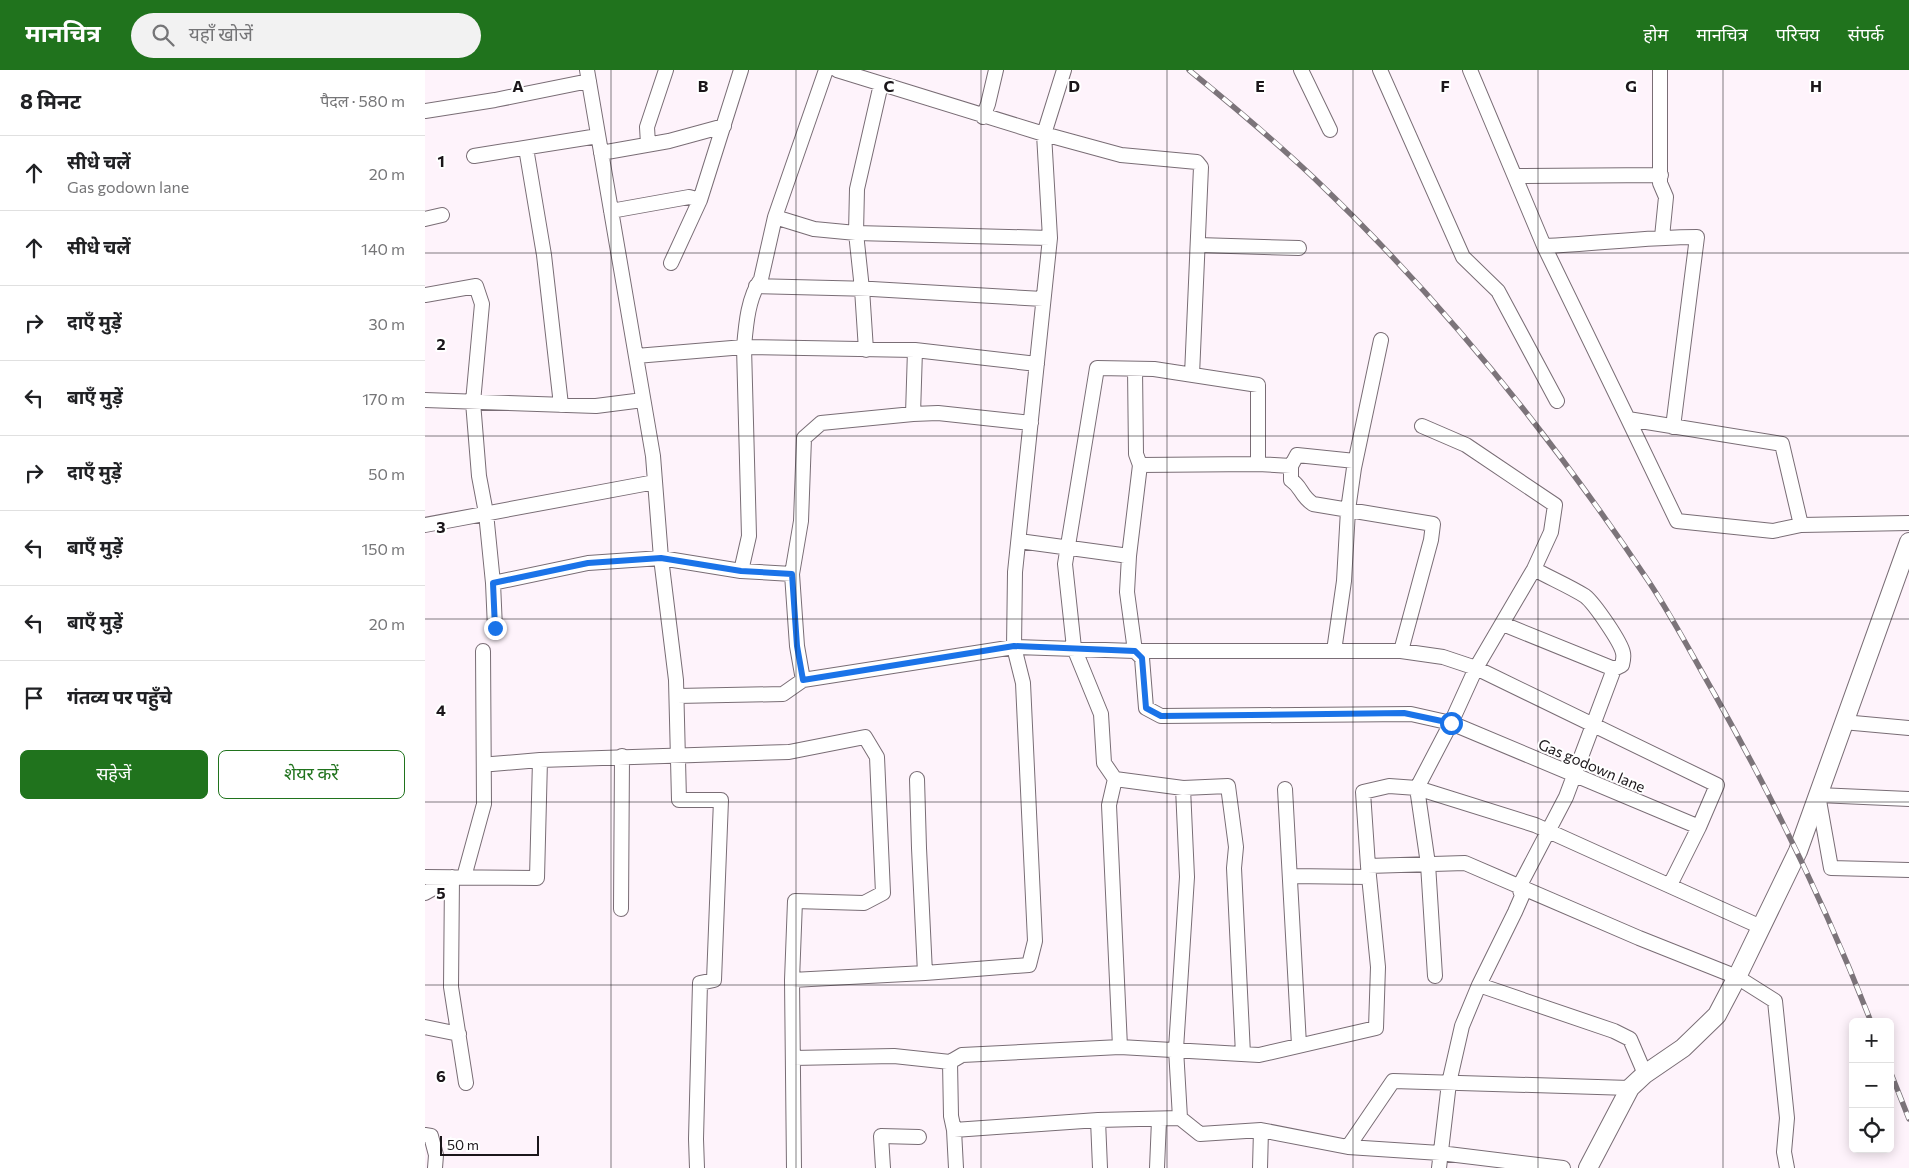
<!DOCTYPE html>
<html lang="hi">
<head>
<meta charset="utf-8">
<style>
  :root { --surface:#fff; --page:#f2f2f2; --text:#202124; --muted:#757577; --line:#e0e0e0; --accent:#20731d }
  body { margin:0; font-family:Commissioner,"Noto Sans Devanagari",sans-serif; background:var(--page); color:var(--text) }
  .controls { position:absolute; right:15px; bottom:15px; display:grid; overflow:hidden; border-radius:8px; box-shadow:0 2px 12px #0003 }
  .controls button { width:45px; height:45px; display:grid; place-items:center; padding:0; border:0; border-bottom:1px solid var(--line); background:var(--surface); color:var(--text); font:25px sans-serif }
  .scale { position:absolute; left:15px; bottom:12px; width:99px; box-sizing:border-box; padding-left:5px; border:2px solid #1b161a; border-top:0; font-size:14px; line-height:18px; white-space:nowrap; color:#1b161a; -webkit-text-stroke:4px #fff; paint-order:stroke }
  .stop { position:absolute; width:15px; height:15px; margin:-11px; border:4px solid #1a73e8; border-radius:50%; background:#fff }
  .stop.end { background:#1a73e8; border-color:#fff; box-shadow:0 1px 5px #0008 }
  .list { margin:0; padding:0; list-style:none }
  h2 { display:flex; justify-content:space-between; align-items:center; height:65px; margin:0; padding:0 20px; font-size:21px }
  h2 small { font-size:16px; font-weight:400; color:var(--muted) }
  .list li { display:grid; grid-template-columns:32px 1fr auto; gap:15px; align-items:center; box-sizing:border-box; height:75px; padding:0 20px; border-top:1px solid var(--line) }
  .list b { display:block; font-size:19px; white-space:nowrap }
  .list p { margin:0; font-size:16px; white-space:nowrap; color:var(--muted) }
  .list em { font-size:16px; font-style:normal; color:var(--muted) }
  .actions { display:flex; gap:10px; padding:15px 20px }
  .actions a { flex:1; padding:11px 0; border:1px solid var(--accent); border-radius:8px; text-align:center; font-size:18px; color:var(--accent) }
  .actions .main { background:var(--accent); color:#fff }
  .icon { flex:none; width:28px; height:28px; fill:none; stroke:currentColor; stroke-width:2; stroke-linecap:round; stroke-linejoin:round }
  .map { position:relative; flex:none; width:1484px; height:1098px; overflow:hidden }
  header { display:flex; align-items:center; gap:30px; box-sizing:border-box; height:70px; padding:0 25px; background:var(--accent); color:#fff }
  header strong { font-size:24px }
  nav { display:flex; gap:28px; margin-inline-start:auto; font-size:18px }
  .search { width:350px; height:45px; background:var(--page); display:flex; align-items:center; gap:12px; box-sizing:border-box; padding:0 18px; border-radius:28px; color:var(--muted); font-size:19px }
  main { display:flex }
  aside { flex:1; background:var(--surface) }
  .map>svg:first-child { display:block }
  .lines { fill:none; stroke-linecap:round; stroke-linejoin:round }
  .minor-casing { stroke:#796d75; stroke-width:16 }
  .tertiary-casing { stroke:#796d75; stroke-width:20 }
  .minor { stroke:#fff; stroke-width:14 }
  .tertiary { stroke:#fff; stroke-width:18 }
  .rail-casing { stroke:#7c747a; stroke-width:5.5 }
  .rail { stroke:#fff; stroke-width:4; stroke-dasharray:11; stroke-linecap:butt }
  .route { stroke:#1a73e8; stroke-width:6 }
  .grid { fill:none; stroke:#1b161a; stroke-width:1; stroke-opacity:0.55 }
  .labels { text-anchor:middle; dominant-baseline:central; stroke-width:4; stroke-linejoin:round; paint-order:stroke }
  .street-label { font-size:15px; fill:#1b161a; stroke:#fff }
  .grid-label { font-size:16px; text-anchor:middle; font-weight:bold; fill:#1b161a; stroke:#fff; stroke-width:4; stroke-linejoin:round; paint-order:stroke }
</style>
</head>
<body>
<header>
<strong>मानचित्र</strong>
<div class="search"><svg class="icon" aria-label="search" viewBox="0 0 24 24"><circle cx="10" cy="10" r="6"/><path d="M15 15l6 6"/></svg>यहाँ खोजें</div>
<nav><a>होम</a><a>मानचित्र</a><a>परिचय</a><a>संपर्क</a></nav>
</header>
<main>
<aside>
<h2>8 मिनट<small>पैदल · 580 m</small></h2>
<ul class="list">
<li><svg class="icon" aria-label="ahead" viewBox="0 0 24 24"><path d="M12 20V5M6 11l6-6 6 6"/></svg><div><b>सीधे चलें</b><p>Gas godown lane</p></div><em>20 m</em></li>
<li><svg class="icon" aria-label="ahead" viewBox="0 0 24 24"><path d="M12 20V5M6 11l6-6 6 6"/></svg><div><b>सीधे चलें</b></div><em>140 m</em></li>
<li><svg class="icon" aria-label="right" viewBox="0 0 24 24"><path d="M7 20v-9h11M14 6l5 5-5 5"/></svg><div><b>दाएँ मुड़ें</b></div><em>30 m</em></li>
<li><svg class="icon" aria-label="left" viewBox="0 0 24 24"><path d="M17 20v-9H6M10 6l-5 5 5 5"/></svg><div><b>बाएँ मुड़ें</b></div><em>170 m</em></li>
<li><svg class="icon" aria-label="right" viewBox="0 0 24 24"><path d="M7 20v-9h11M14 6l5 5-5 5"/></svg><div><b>दाएँ मुड़ें</b></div><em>50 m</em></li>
<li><svg class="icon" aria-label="left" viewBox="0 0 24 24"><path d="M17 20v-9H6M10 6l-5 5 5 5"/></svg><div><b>बाएँ मुड़ें</b></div><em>150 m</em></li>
<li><svg class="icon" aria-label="left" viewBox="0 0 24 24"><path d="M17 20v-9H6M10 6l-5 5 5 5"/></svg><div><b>बाएँ मुड़ें</b></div><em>20 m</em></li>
<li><svg class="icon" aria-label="arrive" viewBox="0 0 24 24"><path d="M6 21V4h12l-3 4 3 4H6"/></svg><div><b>गंतव्य पर पहुँचे</b></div></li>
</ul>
<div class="actions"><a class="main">सहेजें</a><a>शेयर करें</a></div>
</aside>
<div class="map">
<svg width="1484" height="1098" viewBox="0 0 1484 1098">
  <rect width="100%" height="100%" fill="#fef3fb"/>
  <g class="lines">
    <defs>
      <path id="minor" d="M162,0L228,386L236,488L251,610L254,730H296L289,910L275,913L271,1069L272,1098
        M639,0L619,64L696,85L772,92L776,97L767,305
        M876,0L905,60
        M955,0L1038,187L1073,221L1132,331
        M1045,0L1119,176L1203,349L1357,374L1376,455L1484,453
        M1235,0V113L1241,127L1237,167
        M0,41L70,30L164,11
        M558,47L563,34L571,0
        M223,74L222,57L241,0
        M101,78L119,185L136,335
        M176,83L244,71L299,56
        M49,86L173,66
        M1090,106L1236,105
        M186,141L264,127L275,130
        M350,147L389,159L431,163L625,168
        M0,149L17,145
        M773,175L874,178
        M1119,176C1170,174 1221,167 1272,167L1248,357
        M246,193L275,130L316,0
        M331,216L447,219L618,229
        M0,225L51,216L57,234L48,332L54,406L61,443L68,513L70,558
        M441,280L437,219L431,163L432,119L456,14
        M211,286L319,277L490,280L612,294
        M710,299L711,384L715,395L833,394L866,396
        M0,330L171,336L218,330
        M488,344L490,280
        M1203,349L1252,451L1348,461L1376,455
        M997,356L1041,375L1130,435L1126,462L1109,499L1051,598L1026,653L992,718L1110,755L1336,857
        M930,391L872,385L866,396V410C877,417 875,425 888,434L1008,454L1006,470L976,581
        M715,395L704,486L702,522L710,581L717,588L721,638L736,646L986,644L1026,653L1274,757L1245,815
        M0,455L230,412
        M594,471L704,486
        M316,501L324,466L319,277C321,254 323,228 336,209L350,147L401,0
        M68,513L163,493L236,488L316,501L367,504
        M1078,554L1189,599
        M909,581L919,511L923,440L929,398L956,270
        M378,610L372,576L367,504L376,451L379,368L396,353L488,344L513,343L606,353
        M252,626L358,624L378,610L589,577L710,581H976L1018,587L1051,598L1292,715L1274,757
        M1418,652L1484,658
        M67,694L115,690
        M492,709L494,778L500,903
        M690,709L684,735L695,977
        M860,719L874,975
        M1484,729L1393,725L1406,798L1484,800
        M943,796L938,722L964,716L992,718L1003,794L1010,906
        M865,806L944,807
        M0,807L112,808L115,690L364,682L440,667L452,687L458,823L439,833L370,831L367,910L369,1098
        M27,807L26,917L41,1013
        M39,807L59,734L58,581
        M0,823L27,808
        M196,839L197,686
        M367,910L500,903L604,895L610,871L598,613L589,577L590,502L625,168L619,64L412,0
        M1054,915L1189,961L1205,969L1220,1004
        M0,957L34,964
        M818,984L809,798L811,777L803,716L758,718L690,709L679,693L676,644L649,578L640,494L672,298L729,299L833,315V394
        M368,988L469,986L525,992L537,985L695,977L834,985L951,958L953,897L943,796L1040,793L1214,868L1312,907L1350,931L1362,1048L1359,1082L1362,1098
        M525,992L526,1046L529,1060L531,1098
        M755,1048L751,979L762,807L758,718
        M673,1050L675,1098
        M529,1060L673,1050L755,1048L775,1064L836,1060
        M0,1065L6,1066L11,1085L10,1098
        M923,1077L1015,1083L1138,1098
        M458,1098L456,1066L494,1067
        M732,1098L734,1050
        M835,1098L836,1060L923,1077L968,1011L1205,1018
        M1014,1098L1024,1013L1037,956L1054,915L1090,842L1097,826L1094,817L1141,727L1189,599L1197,595C1198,591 1199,587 1198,583C1196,572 1169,533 1160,526C1144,516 1125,508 1109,499"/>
      <path id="tertiary" d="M1163,1098L1205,1018L1220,1004L1258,978L1292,945L1312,907L1373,781L1484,472"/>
    </defs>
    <use href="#minor" class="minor-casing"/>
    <use href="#tertiary" class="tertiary-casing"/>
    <use href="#minor" class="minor"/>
    <use href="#tertiary" class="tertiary"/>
    <defs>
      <path id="rail" d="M764,0C807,35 850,71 890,109C1016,229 1127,367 1224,512C1248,548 1268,587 1290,625C1349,730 1402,839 1446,952
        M1465,1001L1484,1049"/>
    </defs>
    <use href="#rail" class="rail-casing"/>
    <use href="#rail" class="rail"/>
  </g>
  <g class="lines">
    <path class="route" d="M70,558L68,513L163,493L236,488L316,501L367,504L372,576L378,610L589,576L710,581L717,588L721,638L736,646L979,643L1026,653"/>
  </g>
  <path class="grid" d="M186,0V1098M371,0V1098M556,0V1098M742,0V1098M928,0V1098M1113,0V1098M1298,0V1098M0,183H1484M0,366H1484M0,549H1484M0,732H1484M0,915H1484"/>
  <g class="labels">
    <g class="street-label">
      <text transform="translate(1167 695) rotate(23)">Gas godown lane</text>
    </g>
  </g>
  <g class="grid-label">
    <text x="93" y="22">A</text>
    <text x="278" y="22">B</text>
    <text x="464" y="22">C</text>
    <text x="649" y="22">D</text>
    <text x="835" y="22">E</text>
    <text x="1020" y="22">F</text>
    <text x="1206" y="22">G</text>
    <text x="1391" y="22">H</text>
    <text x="16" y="97">1</text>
    <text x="16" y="280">2</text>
    <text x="16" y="463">3</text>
    <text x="16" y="646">4</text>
    <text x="16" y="829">5</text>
    <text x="16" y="1012">6</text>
  </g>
</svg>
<div class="controls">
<button>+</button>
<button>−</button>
<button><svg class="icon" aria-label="locate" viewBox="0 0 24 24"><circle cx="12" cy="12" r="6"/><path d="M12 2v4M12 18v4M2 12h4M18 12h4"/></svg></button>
</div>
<div class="scale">50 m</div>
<div class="stop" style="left:1026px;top:653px"></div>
<div class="stop end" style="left:70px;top:558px"></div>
</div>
</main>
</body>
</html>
